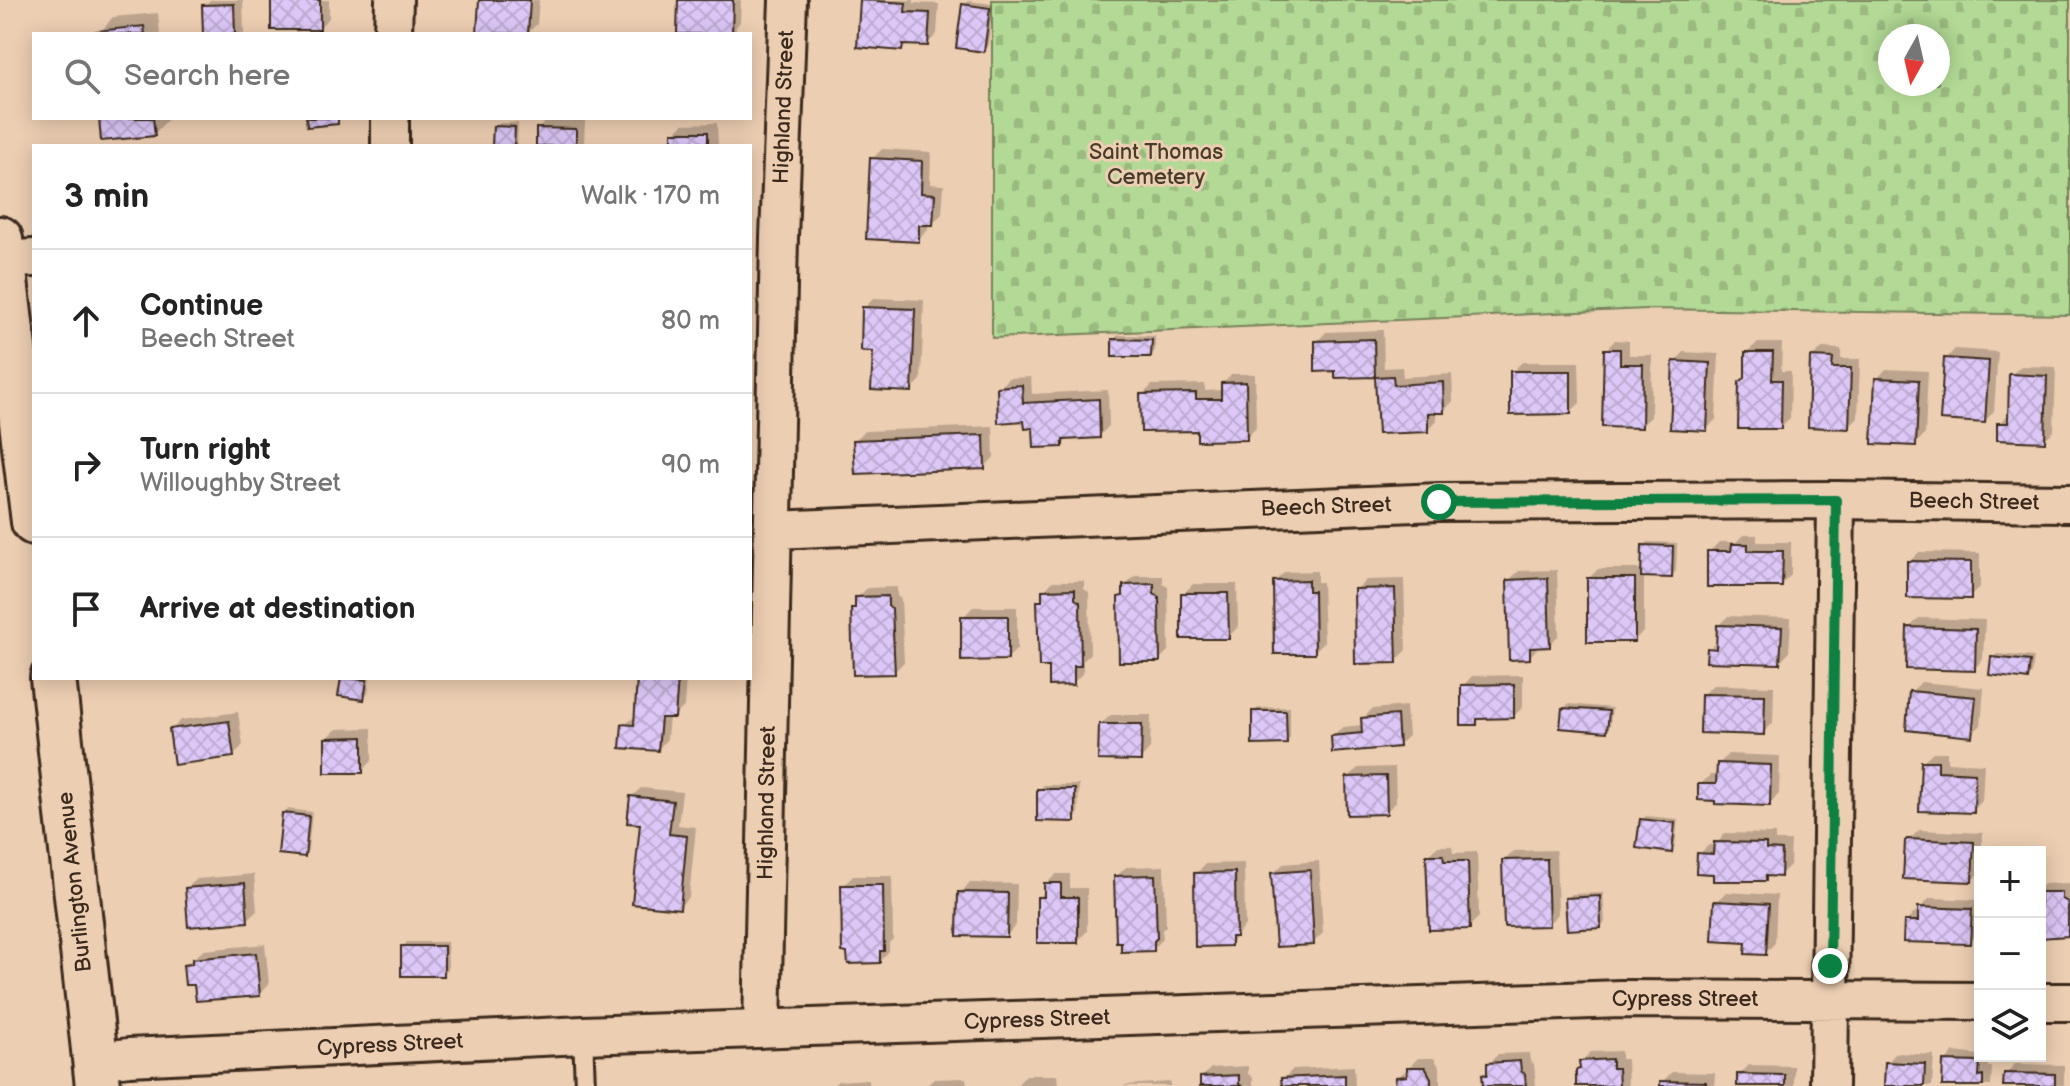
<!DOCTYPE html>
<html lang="en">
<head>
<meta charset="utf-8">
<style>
  :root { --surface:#fff; --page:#f6f6f6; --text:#222; --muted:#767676; --line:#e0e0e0 }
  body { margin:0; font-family:"Balsamiq Sans",sans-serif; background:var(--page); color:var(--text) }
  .controls { position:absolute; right:24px; bottom:24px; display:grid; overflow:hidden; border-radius:0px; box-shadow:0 4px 20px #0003 }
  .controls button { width:72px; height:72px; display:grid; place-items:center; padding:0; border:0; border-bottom:2px solid var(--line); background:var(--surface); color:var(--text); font:40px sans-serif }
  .compass { position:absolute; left:1878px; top:24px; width:72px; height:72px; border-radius:50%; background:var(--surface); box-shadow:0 4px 20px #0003; rotate:188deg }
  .stop { position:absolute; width:24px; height:24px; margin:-18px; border:6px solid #0b8043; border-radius:50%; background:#fff }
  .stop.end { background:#0b8043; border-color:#fff; box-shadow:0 2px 8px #0008 }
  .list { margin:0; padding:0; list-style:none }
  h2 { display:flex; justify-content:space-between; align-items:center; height:104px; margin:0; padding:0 32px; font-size:34px }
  h2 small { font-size:26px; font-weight:400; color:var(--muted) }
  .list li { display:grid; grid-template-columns:52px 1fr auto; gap:24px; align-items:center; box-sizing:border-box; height:144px; padding:0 32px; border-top:2px solid var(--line) }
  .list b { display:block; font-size:30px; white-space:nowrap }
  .list p { margin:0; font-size:26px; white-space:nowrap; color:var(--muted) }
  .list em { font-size:26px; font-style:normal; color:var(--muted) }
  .icon { flex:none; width:44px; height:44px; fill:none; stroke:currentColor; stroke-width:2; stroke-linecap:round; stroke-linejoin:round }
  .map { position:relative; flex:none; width:2070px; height:1086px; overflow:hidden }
  .search { position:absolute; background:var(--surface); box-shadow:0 4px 20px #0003; left:32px; top:32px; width:720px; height:88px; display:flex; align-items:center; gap:20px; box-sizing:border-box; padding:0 28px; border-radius:0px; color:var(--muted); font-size:30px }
  .panel { position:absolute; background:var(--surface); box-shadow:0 4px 20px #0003; left:32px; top:144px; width:720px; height:536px; border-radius:0px }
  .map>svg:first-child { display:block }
  .cemetery { fill:url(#cemetery-stones); stroke:#76825a; stroke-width:2; fill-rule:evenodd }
  .shadow { fill:#0003 }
  .building { fill:url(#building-cross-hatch); stroke:#3b2a1e; stroke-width:2 }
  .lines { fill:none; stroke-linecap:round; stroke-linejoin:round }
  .lane-casing { stroke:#3b2a1e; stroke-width:24 }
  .street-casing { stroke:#3b2a1e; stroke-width:42 }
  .secondary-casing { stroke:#3b2a1e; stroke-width:50 }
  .lane { stroke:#ecceb2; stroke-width:18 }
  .street { stroke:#ecceb2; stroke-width:36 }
  .secondary { stroke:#ecceb2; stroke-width:44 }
  .route { stroke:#0b8043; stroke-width:10 }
  .labels { text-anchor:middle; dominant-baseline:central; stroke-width:6; stroke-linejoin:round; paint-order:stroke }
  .street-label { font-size:22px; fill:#3b2a1e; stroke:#ecceb2 }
  .park-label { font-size:22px; fill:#473c2a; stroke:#ecceb2 }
</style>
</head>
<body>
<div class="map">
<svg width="2070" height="1086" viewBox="0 0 2070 1086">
  <defs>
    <pattern id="cemetery-stones" width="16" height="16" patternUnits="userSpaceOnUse" patternTransform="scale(2)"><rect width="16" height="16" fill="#b2d995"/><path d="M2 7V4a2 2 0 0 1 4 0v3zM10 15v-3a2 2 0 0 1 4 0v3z" fill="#9aba80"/></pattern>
    <pattern id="building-cross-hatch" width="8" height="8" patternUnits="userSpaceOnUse" patternTransform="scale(2)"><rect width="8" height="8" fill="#dcc7f7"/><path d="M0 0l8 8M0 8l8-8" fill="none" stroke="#beabd3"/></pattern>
  </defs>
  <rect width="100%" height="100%" fill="#ecceb2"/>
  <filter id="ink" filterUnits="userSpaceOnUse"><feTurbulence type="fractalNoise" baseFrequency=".0125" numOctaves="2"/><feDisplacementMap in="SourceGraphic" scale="16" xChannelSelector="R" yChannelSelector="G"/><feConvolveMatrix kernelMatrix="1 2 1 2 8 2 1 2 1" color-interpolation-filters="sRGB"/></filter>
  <g filter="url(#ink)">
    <path class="cemetery" d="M992,0H2070V315L1647,309L992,338ZM1890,36H1938V84H1890Z"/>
    <path class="shadow" d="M210,0H243L244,34H205L204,6Z
      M273,0H329V18L319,28Z
      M481,0H539L537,24L527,34Z
      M680,0H741L740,22L736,27V34H679Z
      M862,0H914V3L939,4L937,34L927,44L908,43L902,49L859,45Z
      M968,1L993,4L988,45L983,50L964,5Z
      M158,13L160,34H99L113,17Z
      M101,118H168V119L154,134Z
      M548,119L585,120L584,146H538V129Z
      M500,123H518L517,146H494L495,127Z
      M717,123L718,146H674V133L683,124Z
      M882,149L931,152L930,184L944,185L942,214L933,223H928V230L918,240L872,159Z
      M874,298L924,300L921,380L911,390L875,350L864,308Z
      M1383,330L1384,368L1402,367L1403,377L1452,374L1453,401L1444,411H1437V420L1428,430L1380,432L1377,375L1337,376V369L1317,342L1326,332Z
      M1118,335L1155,336V351L1150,355L1114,340Z
      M1615,340L1629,341V355H1652L1651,417L1641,426L1606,350Z
      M1757,343H1782L1781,371H1791L1790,418L1780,427L1747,376V352Z
      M1822,348L1841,349V359H1860L1858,418L1848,427L1812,358Z
      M1955,349L1998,352L1994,411L1985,421L1946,359Z
      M1684,352L1719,354L1716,419L1707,429L1675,362Z
      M1522,362H1579L1580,403L1570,412L1512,372Z
      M2021,366L2056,367L2054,431L2044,440L1999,423L2010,413L2011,375Z
      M1886,369L1928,371L1925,434L1915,444L1877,379Z
      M1232,374H1255L1256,428L1246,438L1142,395L1152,385L1205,384V391L1223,390V384Z
      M1031,377L1032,394L1108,390L1109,426L1099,436L1069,438L1062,445L1026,419L999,388L1008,378Z
      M993,426L994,457L985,467L855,440L865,431Z
      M1743,535H1757V542H1791V575L1781,585L1709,552L1719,542H1736Z
      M1648,542L1677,543L1676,571L1671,576L1644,575V631L1634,640L1589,578L1598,569H1643V546Z
      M1919,552L1980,553V587L1970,597L1909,562Z
      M1557,570L1559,635L1549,645L1539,647L1529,657L1509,580L1519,571Z
      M1317,571V582H1322L1324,642L1314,652L1275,581L1285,572Z
      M1135,576H1163V584L1168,587L1169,650L1159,660L1120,597L1125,592V586Z
      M1404,579L1406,651L1396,661L1356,590L1366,580Z
      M1053,581H1084V589L1089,592L1090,654L1083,661V673L1073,683L1051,665L1040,602L1044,597V591Z
      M1193,584H1237L1238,627L1228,637L1183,594Z
      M897,587V596L901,599L904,662L894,672L853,609L857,605V598L867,588Z
      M973,607H1017V649L1008,658L963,617Z
      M1728,616L1791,618L1789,653L1780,662L1709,649L1718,640L1719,625Z
      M1919,618L1985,620L1983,659L1974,669L1909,628Z
      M1997,654L2034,657L2032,673L2028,678L1993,658Z
      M1523,675V707L1514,716L1482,717L1476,723L1463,686L1472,676Z
      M343,678H370L368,693L363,698L340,694Z
      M639,678H686L684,707L674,716H669L667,739L658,749L624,725L637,715Z
      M1921,682L1984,688L1981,725L1971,735L1911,692Z
      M1713,685L1774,686L1773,723L1763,733L1703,694Z
      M1568,704L1612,708L1610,725L1606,730L1564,709Z
      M1406,706L1408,736L1398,745L1333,736L1343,727L1363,725V719L1372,709Z
      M1290,707V738L1286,742L1254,712L1258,708Z
      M238,712L243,745L234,755L171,730L181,720Z
      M1111,715H1151L1150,749L1141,759L1101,724Z
      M372,728V761L362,771L327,738L337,729Z
      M1933,752H1947V762L1984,764L1982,801L1973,811L1923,761Z
      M1728,754L1780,756L1779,794L1769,804L1700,785L1710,775H1718L1719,764Z
      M1395,767L1396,802L1386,812L1348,778L1358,768Z
      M1044,785H1079L1078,815L1074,820L1039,790Z
      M641,788L682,792L678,825L696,827L689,897L679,907L631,797Z
      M288,809L312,812L308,850L304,855L284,814Z
      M1646,816L1678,819L1675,846L1671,851L1642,820Z
      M1919,830L1983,833L1980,872L1972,880L1907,842Z
      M1725,833L1775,834V841H1791L1790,865L1780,875L1770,874L1765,880L1715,872L1699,854L1709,845H1716Z
      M1438,846H1452L1453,853L1477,852L1479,917L1469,927L1428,856Z
      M1556,850L1558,914L1548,924L1504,861L1514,851Z
      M1319,861L1323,933L1313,943L1273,874L1283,864Z
      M1244,863L1245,925L1230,944L1196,874L1205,864Z
      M1164,866L1166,926L1162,930L1163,939L1153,949L1116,877L1126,867Z
      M254,874L257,911L247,920L187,888L197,879Z
      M1056,874H1070V888H1087V931L1078,941L1039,897L1046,891V884Z
      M853,876H892L893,939L889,943V951L880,961L843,886Z
      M970,883L1017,884L1016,925L1007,935L960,893Z
      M2070,883V932L2068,934L2040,936V887L2044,884Z
      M1726,892L1777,895L1775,943L1765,953L1748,941L1716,902Z
      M1603,893L1605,922L1601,926L1567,899L1572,894Z
      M1930,898L1980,900L1979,932L1969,942L1906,922L1915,912H1920V908Z
      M407,942H447L448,969L443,974L403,947Z
      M265,944L269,984L259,994L196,983L185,965L204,950Z
      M1621,1051V1059H1627L1628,1086H1578V1071L1582,1066L1581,1061L1591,1052Z
      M1954,1052L1988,1056V1067H1992L1991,1086H1944L1945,1062Z
      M1529,1053L1530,1061L1534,1064L1536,1086H1485L1484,1075L1489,1070V1064L1498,1054Z
      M1896,1053L1934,1055L1932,1086H1886L1887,1063Z
      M1418,1058H1434L1440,1068V1086H1399L1398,1078Z
      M2015,1064L2064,1065V1085L2005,1086L2006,1074Z
      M1749,1065L1794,1066V1086H1739V1075Z
      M1248,1066V1074L1253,1077V1086H1202V1077L1211,1068Z
      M1354,1066L1355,1086H1284L1283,1079L1293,1069Z
      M1672,1072L1715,1073L1714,1086H1662V1082Z
      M1026,1075H1057L1058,1084H1065V1086H1016Z
      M966,1078L967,1086H926L934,1079Z
      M868,1079L869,1086H832L838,1081Z
      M1170,1082V1086H1124L1125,1085Z"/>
    <path class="building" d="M271,0H320V30H271Z
      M479,0H530L528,34L477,33Z
      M678,0H733L732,34H677Z
      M860,0L906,3L905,12L930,13L928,46L903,45L902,51L857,47Z
      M234,4L235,34H203L202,5Z
      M962,4L990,8L984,52L956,48Z
      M144,26L145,34H97L96,31Z
      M99,118H153L155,136L101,141Z
      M306,118H338V124L307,127Z
      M493,126L515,127L514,146H492Z
      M536,128L576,129V146H536Z
      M672,132H708V146H672Z
      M870,158L922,161L921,193L935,194L933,225H919V242L866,239Z
      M862,307L915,309L912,392L871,390L873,352L861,351Z
      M1112,339L1152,340L1151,357H1112Z
      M1374,339L1375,377L1335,378V371L1315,372V341Z
      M1604,349H1620V364H1643L1642,428L1602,427Z
      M1745,352H1773L1772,380H1782L1781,429H1738L1739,382L1745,378Z
      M1810,357L1833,358L1832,368H1851L1849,429L1808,427Z
      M1944,358L1989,361L1985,423L1940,420Z
      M1673,361L1710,363L1707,431L1670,429Z
      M1510,371H1571V414L1510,415Z
      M2009,374L2047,376L2045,442L1997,440V423H2008Z
      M1393,376L1394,385L1443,382L1444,413H1428V432L1378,434L1375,377Z
      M1875,378L1919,380L1916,446L1872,444Z
      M1246,382L1247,440L1197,441V431L1141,432L1140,394L1196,393V399H1221V383Z
      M1022,385L1023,403L1099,399L1100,438L1063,440V447L1034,448L1033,428L1025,429L1024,421L998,423L997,387Z
      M984,435L985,469L855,474L853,440Z
      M1732,544H1748V551H1783L1782,587H1707V551H1731Z
      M1642,545L1673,546L1672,578L1641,577Z
      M1907,561L1971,562V599L1907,598Z
      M1548,578L1550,647L1530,648V659L1509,660L1507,580Z
      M1587,578H1635V642H1587Z
      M1308,580V591H1314L1315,654H1274L1273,581Z
      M1154,584V594L1159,597L1160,662H1119L1118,597L1123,596V585Z
      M1395,588L1397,663L1355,664L1354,589Z
      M1075,589V599L1080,602L1081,666H1074V685L1049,686V667H1039L1037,601H1042V590Z
      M1181,593H1228L1229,639H1181Z
      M888,596V606L892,609L895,674L853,675L851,608H855V597Z
      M961,616H1008V660L961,661Z
      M1717,625L1782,627L1780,664L1706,662L1707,648L1716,649Z
      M1907,627L1976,629L1975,671L1906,669Z
      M1991,657L2030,661L2028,680L1989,675Z
      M341,678L367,680L364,700L338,696Z
      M637,678H678L675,718H661L658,751L620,748L622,724L634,725Z
      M1514,684V718L1477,719V725H1461V685Z
      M1909,691L1976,697L1972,737L1906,730Z
      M1701,694L1765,695L1764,735L1700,733Z
      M1562,708L1609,711L1607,732L1560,728Z
      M1252,711H1286L1287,744L1252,745Z
      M1397,715L1399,747L1332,753L1331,736L1362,733L1361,718Z
      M229,721L234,757L174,765L169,729Z
      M1099,724H1142L1141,761L1098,760Z
      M363,737V773H325V738Z
      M1921,761H1938V771L1975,773L1974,813L1919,811Z
      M1717,763L1771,765L1770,806L1715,804V801L1698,800V784H1716Z
      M1386,776L1387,814L1347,815L1346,777Z
      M1037,789H1075V822L1037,821Z
      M630,796L673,801L669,834L687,836L680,909L632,904L640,824L627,823Z
      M282,813L309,816L305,857L278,854Z
      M1640,819L1675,823L1672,853L1636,848Z
      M1907,839L1974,842L1972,882L1903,879L1905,841Z
      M1714,842L1766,843V849L1782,850L1781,877L1766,876V881H1713V874L1696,873L1697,853L1713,854Z
      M1426,855H1443L1444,861H1468L1470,929L1429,930Z
      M1547,859L1549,926L1504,927L1502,860Z
      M1310,870L1314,945L1276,947L1271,873Z
      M1235,872L1236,937H1231V946L1195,947L1194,873Z
      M1155,875L1157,938L1154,941V951L1121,952V942H1116L1114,876Z
      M245,883L248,922L188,927L185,888Z
      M1044,883H1061V897H1078V943H1037V897H1044Z
      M841,885H883L884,951H880V963L848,964L847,953L842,952Z
      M958,892L1008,893L1007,937L957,936Z
      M2040,892H2062V899L2068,902V936L2040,938Z
      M1600,896L1601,928L1567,930L1565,898Z
      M1714,901L1769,904L1766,955L1745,954L1746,943L1712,941Z
      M1918,907L1972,909L1970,944L1903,942L1904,921H1918Z
      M401,946H444V976H401Z
      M256,953L260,996L196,1001L194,985H185L183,965L192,964V959Z
      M1612,1059V1068H1618L1619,1086H1576V1070L1580,1069L1579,1061Z
      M1520,1061L1521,1071L1525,1074L1526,1086H1483L1482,1074L1487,1075V1063Z
      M1943,1061L1980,1062L1979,1076L1983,1075V1086H1942Z
      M1885,1062L1925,1064L1924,1086H1884Z
      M1407,1067H1425L1431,1078V1086H1395L1396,1077L1407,1076Z
      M2004,1073L2055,1074V1086H2003Z
      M1737,1074L1785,1075V1086H1737Z
      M1239,1075V1084L1242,1086H1200V1077Z
      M1345,1075V1086H1282L1281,1078Z
      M1660,1081L1706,1082V1086H1660Z"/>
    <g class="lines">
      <defs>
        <path id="lane" d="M583,1035L585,1086"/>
        <path id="street" d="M393,34L394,0
          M390,146V118
          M3,260L34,258
          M774,530L1439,502L1836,500L2070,503
          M2040,1002H2070
          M762,1029L779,238L788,0
          M95,1061L129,1057L583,1035L1621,999L1980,1001
          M1829,1086L1836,500"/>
        <path id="secondary" d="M0,239L34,522
          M53,678L98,1086"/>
      </defs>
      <use href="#lane" class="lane-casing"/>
      <use href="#street" class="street-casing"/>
      <use href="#secondary" class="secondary-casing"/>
      <use href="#lane" class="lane"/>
      <use href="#street" class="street"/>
      <use href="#secondary" class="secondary"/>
    </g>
  </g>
  <g class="lines" filter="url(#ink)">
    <path class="route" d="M1439,502L1836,500L1830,966"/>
  </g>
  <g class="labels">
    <g class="street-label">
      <text transform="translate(784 107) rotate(-88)">Highland Street</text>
      <text transform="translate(1974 502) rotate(1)">Beech Street</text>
      <text transform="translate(1326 507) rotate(-2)">Beech Street</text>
      <text transform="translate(767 803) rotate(-89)">Highland Street</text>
      <text transform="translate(75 882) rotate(-96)">Burlington Avenue</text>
      <text x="1685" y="999">Cypress Street</text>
      <text transform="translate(1037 1020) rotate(-2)">Cypress Street</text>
      <text transform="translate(390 1045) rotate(-3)">Cypress Street</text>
    </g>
    <g class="park-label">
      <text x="1156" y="152">Saint Thomas<tspan x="1156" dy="25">Cemetery</tspan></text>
    </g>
  </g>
</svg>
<div class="controls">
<button>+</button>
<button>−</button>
<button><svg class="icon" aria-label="layers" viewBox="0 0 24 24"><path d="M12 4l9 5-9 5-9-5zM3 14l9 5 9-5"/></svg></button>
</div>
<svg class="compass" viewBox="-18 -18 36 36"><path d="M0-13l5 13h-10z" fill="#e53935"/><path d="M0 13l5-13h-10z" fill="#767676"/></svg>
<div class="stop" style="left:1439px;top:502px"></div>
<div class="stop end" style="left:1830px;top:966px"></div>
<div class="search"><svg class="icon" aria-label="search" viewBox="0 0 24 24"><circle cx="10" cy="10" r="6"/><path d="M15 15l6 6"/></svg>Search here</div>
<section class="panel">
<h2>3 min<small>Walk · 170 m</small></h2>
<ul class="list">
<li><svg class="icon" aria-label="ahead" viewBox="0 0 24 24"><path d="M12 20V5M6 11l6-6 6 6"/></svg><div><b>Continue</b><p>Beech Street</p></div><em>80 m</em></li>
<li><svg class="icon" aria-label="right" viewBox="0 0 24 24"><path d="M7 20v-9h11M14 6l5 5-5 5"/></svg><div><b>Turn right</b><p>Willoughby Street</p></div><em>90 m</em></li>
<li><svg class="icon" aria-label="arrive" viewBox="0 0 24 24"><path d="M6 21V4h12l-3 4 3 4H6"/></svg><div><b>Arrive at destination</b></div></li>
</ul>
</section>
</div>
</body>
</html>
